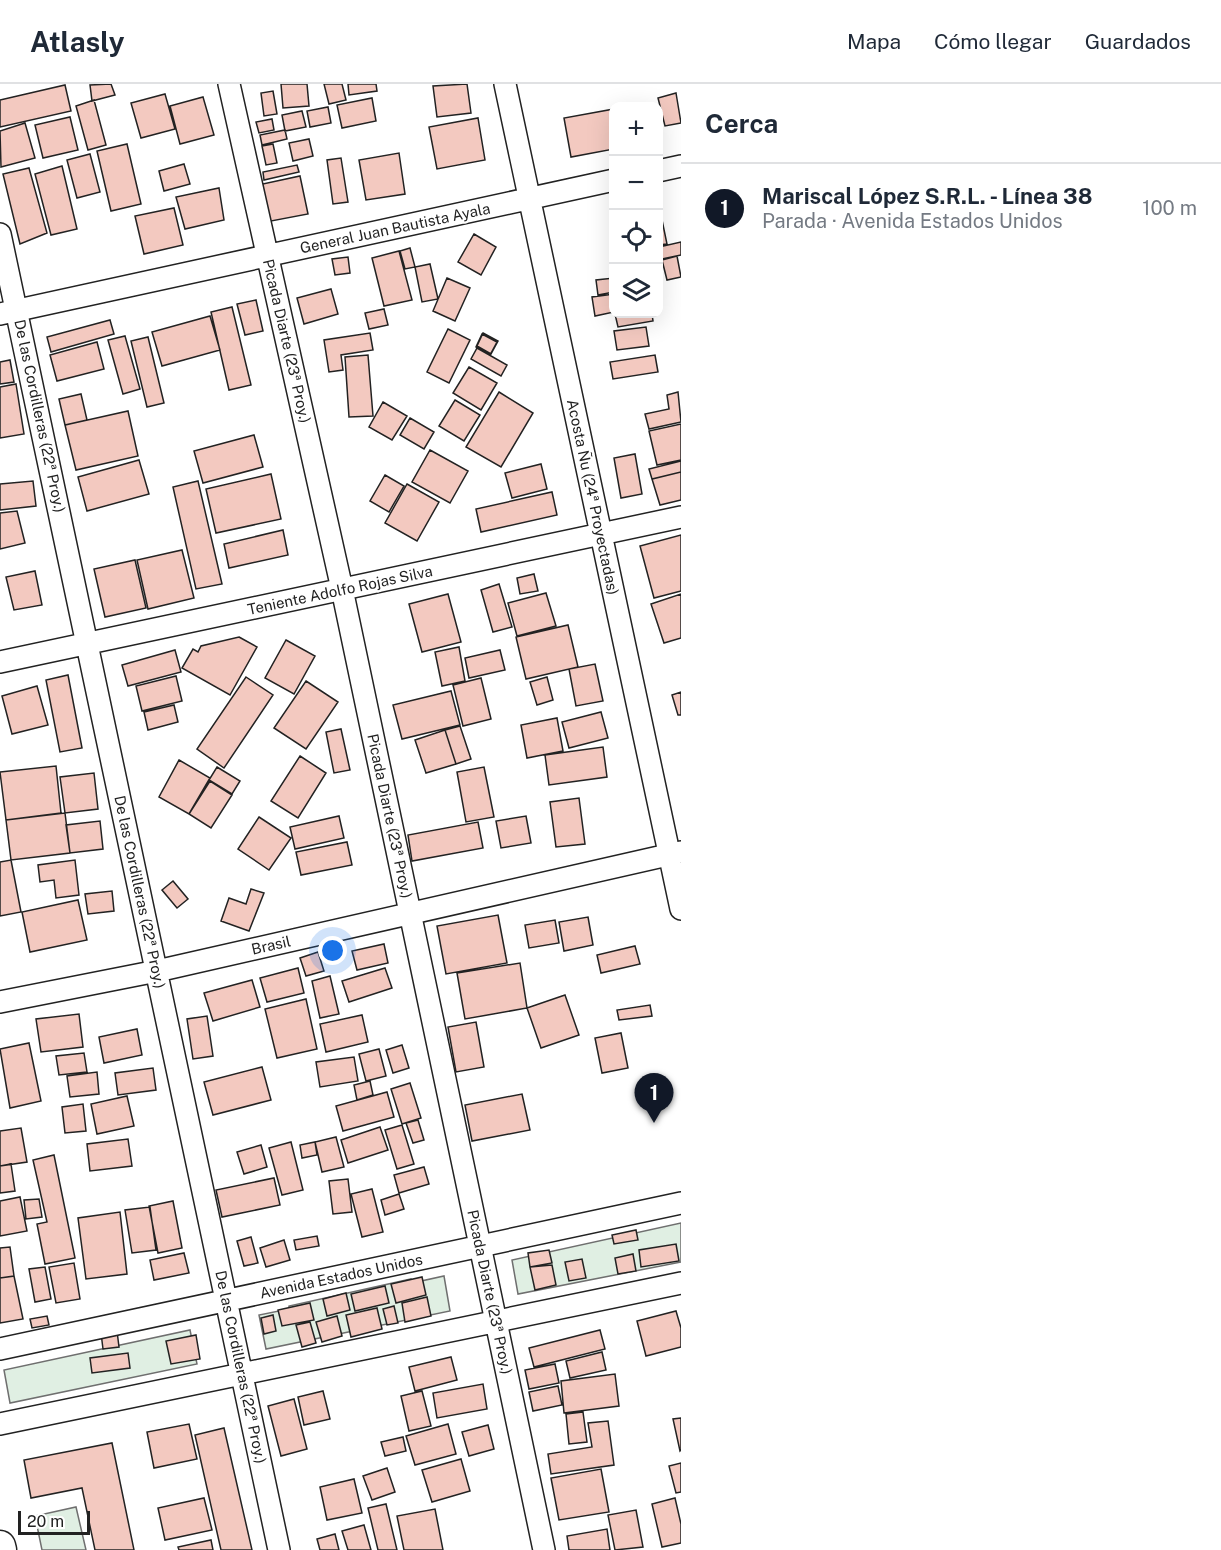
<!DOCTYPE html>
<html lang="es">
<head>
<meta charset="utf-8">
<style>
  :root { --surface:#fff; --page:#f6f6f7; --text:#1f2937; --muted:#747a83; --line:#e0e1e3; --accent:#111827 }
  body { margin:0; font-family:"Public Sans",sans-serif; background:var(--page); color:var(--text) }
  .controls { position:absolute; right:18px; top:18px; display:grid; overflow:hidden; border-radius:12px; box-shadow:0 6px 24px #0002 }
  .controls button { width:54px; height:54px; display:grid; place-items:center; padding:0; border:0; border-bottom:2px solid var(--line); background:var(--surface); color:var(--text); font:30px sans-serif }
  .scale { position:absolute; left:18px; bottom:15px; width:72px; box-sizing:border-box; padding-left:6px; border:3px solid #222; border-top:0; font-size:16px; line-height:21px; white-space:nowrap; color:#222; -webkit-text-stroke:4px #fff; paint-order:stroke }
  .you { position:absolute; left:333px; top:867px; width:21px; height:21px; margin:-15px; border:4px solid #fff; border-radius:50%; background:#1a73e8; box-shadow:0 0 0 9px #1a73e833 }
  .badge { display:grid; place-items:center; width:39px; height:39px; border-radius:50%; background:var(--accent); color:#fff; font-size:20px; font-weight:700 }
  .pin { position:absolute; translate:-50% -50px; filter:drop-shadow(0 2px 3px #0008) }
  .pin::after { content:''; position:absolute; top:32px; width:21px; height:18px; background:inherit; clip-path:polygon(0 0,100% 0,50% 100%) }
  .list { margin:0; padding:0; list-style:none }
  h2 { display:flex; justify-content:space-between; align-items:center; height:78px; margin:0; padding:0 24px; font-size:26px }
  h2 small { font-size:20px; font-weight:400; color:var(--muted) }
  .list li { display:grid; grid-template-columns:39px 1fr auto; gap:18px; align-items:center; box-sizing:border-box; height:90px; padding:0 24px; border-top:2px solid var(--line) }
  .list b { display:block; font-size:22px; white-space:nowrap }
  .list p { margin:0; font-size:20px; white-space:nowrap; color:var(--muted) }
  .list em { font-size:20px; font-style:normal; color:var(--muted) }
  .icon { flex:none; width:33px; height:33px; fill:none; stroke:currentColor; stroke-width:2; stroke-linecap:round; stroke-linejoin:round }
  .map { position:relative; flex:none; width:681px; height:1466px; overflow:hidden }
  header { display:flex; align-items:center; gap:36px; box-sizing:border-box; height:84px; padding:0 30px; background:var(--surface); border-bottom:2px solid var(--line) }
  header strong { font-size:28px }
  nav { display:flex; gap:33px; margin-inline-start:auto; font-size:21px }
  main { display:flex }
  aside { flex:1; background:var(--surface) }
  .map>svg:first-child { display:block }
  .green { fill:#e0efe3; stroke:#6f6f6f; stroke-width:1.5 }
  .building { fill:#f3c9c0; stroke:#222; stroke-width:1.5 }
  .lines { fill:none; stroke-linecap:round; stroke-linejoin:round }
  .minor-casing { stroke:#222; stroke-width:24 }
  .secondary-casing { stroke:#222; stroke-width:33 }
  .minor { stroke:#fff; stroke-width:21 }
  .secondary { stroke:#fff; stroke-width:30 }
  .labels { text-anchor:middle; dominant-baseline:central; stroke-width:4.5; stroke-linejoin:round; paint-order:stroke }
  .street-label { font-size:15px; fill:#222; stroke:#fff }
</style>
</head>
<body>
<header>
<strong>Atlasly</strong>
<nav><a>Mapa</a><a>Cómo llegar</a><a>Guardados</a></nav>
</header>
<main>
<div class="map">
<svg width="681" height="1466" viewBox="0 0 681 1466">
  <rect width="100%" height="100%" fill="#fff"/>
  <path class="green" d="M681,1139V1178L518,1210L512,1176Z
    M444,1192L450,1227L266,1265L259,1231L289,1225V1222L411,1195L412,1199Z
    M190,1246L197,1280L10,1319L4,1286Z
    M76,1423L86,1466H42L35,1432Z"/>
  <path class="building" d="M111,0L115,11L92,17L90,1Z
    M281,0H307L309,22L283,24Z
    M324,0H342L346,16L329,20Z
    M348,0H376L377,7L349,11Z
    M467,0L471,29L437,33L433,2Z
    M65,1L71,27L0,43V16Z
    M273,7L277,30L264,32L261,9Z
    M676,9L681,39L665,42L658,14Z
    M165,10L175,45L141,54L131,19Z
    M203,13L214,51L180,60L170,22Z
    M372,14L376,37L342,44L337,21Z
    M94,16L106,61L88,66L76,22Z
    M328,23L331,39L310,43L307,27Z
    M614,25V65L571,73L564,34Z
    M302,27L306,43L285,47L282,31Z
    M70,33L78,66L43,74L35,41Z
    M478,34L485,76L437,85L429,43Z
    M272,35L274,46L259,49L256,38Z
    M25,39L35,74L1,83L0,47Z
    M285,46L287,55L262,61L260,51Z
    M309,55L313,72L293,77L289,59Z
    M127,60L141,120L111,127L97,67Z
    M273,60L277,79L266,81L262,62Z
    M399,69L405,110L366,116L359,76Z
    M90,70L100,108L77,114L67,76Z
    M341,74L348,118L333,120L327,76Z
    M184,80L190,100L164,107L159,87Z
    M297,81L299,88L264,96L263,88Z
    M62,82L77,145L51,151L35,90Z
    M29,84L47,149L20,160L3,90Z
    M300,92L308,130L266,138L258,101Z
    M219,104L224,136L185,145L176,113Z
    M174,124L183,161L144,170L135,132Z
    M662,136L667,160L658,161V137Z
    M474,150L496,163L481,191L458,178Z
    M681,158V171L662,175L659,163Z
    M410,164L415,183L405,185L400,167Z
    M399,167L412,216L384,222L372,174Z
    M677,172L681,193L667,196L662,176Z
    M348,173L350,189L335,191L332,175Z
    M430,180L438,215L422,218L415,183Z
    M447,194L470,204L455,237L433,227Z
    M614,194V208L598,211L596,196Z
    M331,205L338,230L304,240L297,214Z
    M614,210V228L595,232L592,213Z
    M256,216L263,247L245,251L237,220Z
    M232,223L251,301L229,306L211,228Z
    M384,225L388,241L369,245L365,229Z
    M615,230H652L653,237L618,243Z
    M210,232L220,266L162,282L152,248Z
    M110,236L114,250L51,268L47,253Z
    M646,243L649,262L617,266L614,247Z
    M448,245L470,256L449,299L427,288Z
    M370,249L373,266L341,271L343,286L329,288L324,256Z
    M483,249L498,257L491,270L477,262Z
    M482,250L497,258L490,271L476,263Z
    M125,252L140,305L123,310L108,256Z
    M148,253L164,319L147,323L131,257Z
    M97,258L104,285L57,297L50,271Z
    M477,264L507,281L501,292L471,275Z
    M368,271L373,332L349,333L345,273Z
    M655,271L658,288L613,295L610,278Z
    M10,276L14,298L0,300V278Z
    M469,283L497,299L481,326L453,309Z
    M16,300L24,350L0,354V303Z
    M499,308L533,329L501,383L466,363Z
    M678,308L681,338L649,345L645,330L669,325L667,311Z
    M81,310L87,336L65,341L59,315Z
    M455,316L480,331L464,357L439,342Z
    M383,318L407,332L392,356L369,343Z
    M128,327L138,372L76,386L65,341Z
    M410,334L434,348L424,365L400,351Z
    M681,340V376L657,381L649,347Z
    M254,351L263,383L203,399L194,367Z
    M430,366L468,387L450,419L412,398Z
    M635,370L642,410L621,414L614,374Z
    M139,376L149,410L87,427L78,393Z
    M681,377V388L652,395L649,385Z
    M541,380L547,405L512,414L505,389Z
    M681,388V416L660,421L652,395Z
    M271,390L281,435L216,449L206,405Z
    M385,391L404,402L389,428L370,417Z
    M33,397L36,422L0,426V400Z
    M198,397L222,500L196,505L173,403Z
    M407,400L439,418L417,457L385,439Z
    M552,408L557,431L481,448L476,425Z
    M17,427L25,459L0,465V429Z
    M283,446L288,471L229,484L224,460Z
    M681,451V507L654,514L640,462Z
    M182,466L194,514L148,525L137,476Z
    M135,476L146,524L105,533L94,485Z
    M35,487L42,521L14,526L6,493Z
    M534,490L538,507L520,510L517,494Z
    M499,500L512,543L493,548L481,506Z
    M546,509L556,542L517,552L508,519Z
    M448,510L461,558L422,568L409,520Z
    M681,510V554L664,559L651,520Z
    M568,541L578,583L526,595L516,553Z
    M239,553L257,563L230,611L182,584L193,565L198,568L201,562Z
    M286,556L315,572L294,610L265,594Z
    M459,563L465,597L442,602L435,568Z
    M175,566L181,588L128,602L122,581Z
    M500,566L505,586L469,594L465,574Z
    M595,580L603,617L576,622L569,585Z
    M68,591L82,664L60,668L46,596Z
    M176,592L182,617L142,627L136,602Z
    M246,593L273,611L224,684L197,665Z
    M547,593L553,616L537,621L530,598Z
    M481,594L491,635L463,642L453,601Z
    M306,597L338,618L306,665L274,644Z
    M37,602L48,641L12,650L2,612Z
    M451,607L460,641L402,655L393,621Z
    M681,608V631H678L672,611Z
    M174,621L178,638L148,646L144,628Z
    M601,628L608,654L569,664L562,638Z
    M557,634L563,667L527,674L521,641Z
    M460,642L471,675L456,680L445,646Z
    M341,645L350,686L334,689L326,648Z
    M445,646L456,680L426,689L415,656Z
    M603,663L607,693L549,701L545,671Z
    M300,672L326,689L298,734L271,717Z
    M179,676L210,694L189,730L159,713Z
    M56,682L61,729L6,736L0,688Z
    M217,683L240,697L232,710L209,696Z
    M484,683L494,733L466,738L457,688Z
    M94,689L98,725L65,729L60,693Z
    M210,697L232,711L211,744L189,730Z
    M579,714L585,760L556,763L550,718Z
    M65,729L70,769L11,776L6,736Z
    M339,732L344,754L295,765L290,743Z
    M526,732L531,759L501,764L496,737Z
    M259,733L291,754L269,786L238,765Z
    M100,737L103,765L70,769L66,741Z
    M478,738L483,764L412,777L408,751Z
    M347,758L352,781L301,791L296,768Z
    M11,776L21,828L0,832V778Z
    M75,776L79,811L56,814L54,796L40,798L38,781Z
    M173,797L188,815L177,824L162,806Z
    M251,805L264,809L249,847L221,837L229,814L246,820Z
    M112,807L114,827L88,830L85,810Z
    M78,816L87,856L30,868L22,828Z
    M498,831L507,879L446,890L437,842Z
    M588,833L593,861L564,867L559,838Z
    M555,836L559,859L529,864L525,841Z
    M384,860L388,879L357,886L352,867Z
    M635,862L640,880L601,889L597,871Z
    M318,868L324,887L306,892L300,874Z
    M520,879L527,924L465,935L457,889Z
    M298,884L304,909L267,918L260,894Z
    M385,884L392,904L349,918L342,897Z
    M330,892L339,930L320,934L312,897Z
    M252,896L260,923L213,937L204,909Z
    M565,911L579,951L541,964L527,924Z
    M306,915L317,965L277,974L265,925Z
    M650,921L652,932L619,936L617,926Z
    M79,930L83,963L41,968L36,935Z
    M362,931L368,958L326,968L320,940Z
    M207,932L213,972L193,975L187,935Z
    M476,938L484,983L456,988L448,943Z
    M137,945L142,971L104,979L99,953Z
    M621,949L628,984L602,989L595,954Z
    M29,959L41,1017L10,1024L0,965Z
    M402,961L409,984L393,989L386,966Z
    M379,965L386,992L366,997L359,970Z
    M84,969L87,988L59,991L56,972Z
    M354,973L358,997L320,1003L316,978Z
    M262,983L271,1016L213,1031L204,998Z
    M153,984L156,1006L118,1011L115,989Z
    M97,988L99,1010L70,1013L67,992Z
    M370,997L373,1011L357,1016L354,1001Z
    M410,999L421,1034L402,1040L391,1005Z
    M387,1008L394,1033L343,1047L336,1022Z
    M522,1010L530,1046L472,1057L465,1021Z
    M127,1012L134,1042L97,1050L91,1020Z
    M83,1020L86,1047L65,1049L62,1023Z
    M418,1036L424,1056L413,1059L406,1039Z
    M402,1041L414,1080L397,1085L385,1046Z
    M380,1043L388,1066L348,1079L341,1056Z
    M21,1044L27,1078L0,1082V1047Z
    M336,1053L344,1083L322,1088L315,1058Z
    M128,1055L132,1082L90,1087L87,1060Z
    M291,1058L303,1106L282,1111L269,1064Z
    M315,1058L317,1071L302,1074L300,1061Z
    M261,1061L267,1083L244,1090L237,1068Z
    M54,1071L75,1174L45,1180L37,1140L47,1138L33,1076Z
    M11,1080L15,1107L0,1109V1082Z
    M424,1083L429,1100L399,1109L394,1091Z
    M274,1094L280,1121L222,1133L216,1106Z
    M348,1095L352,1128L333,1130L329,1097Z
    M372,1105L383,1148L362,1153L351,1110Z
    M399,1110L404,1125L385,1131L381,1116Z
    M20,1113L27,1147L0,1152V1117Z
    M39,1115L42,1133L26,1135L24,1116Z
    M173,1117L182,1164L158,1169L149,1122Z
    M150,1123L156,1166L132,1169L125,1126Z
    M120,1128L127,1190L86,1195L78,1134Z
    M636,1146L638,1156L614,1160L612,1151Z
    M317,1152L319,1162L296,1166L294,1156Z
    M251,1153L258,1179L244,1182L237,1157Z
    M284,1156L290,1176L266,1183L260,1164Z
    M676,1160L679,1177L641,1183L639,1166Z
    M10,1163L14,1192L0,1194V1164Z
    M549,1166L552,1179L530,1183L528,1169Z
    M184,1169L189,1189L154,1196L150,1176Z
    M633,1170L636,1187L618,1190L615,1174Z
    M582,1175L586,1194L569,1197L565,1178Z
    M74,1179L80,1215L56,1219L49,1183Z
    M552,1181L556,1201L535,1206L530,1183Z
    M45,1183L51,1215L35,1218L29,1185Z
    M14,1192L23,1235L0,1239V1194Z
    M422,1193L426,1211L396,1219L391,1200Z
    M385,1202L389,1219L355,1227L351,1210Z
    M346,1209L350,1226L327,1232L323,1215Z
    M427,1213L431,1232L405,1238L402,1219Z
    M310,1219L314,1236L282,1242L278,1226Z
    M394,1222L398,1239L387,1241L383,1225Z
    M377,1224L382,1245L351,1253L346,1231Z
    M676,1227L681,1244V1263L646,1272L637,1237Z
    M273,1231L276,1247L264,1250L261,1234Z
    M47,1232L49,1241L32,1244L30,1235Z
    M337,1232L342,1252L322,1258L316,1238Z
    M310,1238L316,1259L302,1263L296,1241Z
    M600,1246L605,1265L534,1283L529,1264Z
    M117,1247L119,1263L103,1265L101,1249Z
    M196,1251L200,1275L171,1280L166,1257Z
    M602,1268L606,1286L570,1294L566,1277Z
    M128,1269L130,1284L92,1289L90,1274Z
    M451,1273L457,1296L415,1307L409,1283Z
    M555,1280L559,1299L529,1305L525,1286Z
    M615,1290L619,1322L564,1329L561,1297Z
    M483,1300L487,1325L437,1334L433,1309Z
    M558,1302L562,1321L533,1327L529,1308Z
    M323,1307L330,1335L304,1341L298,1313Z
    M422,1307L431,1342L409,1347L401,1312Z
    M294,1315L307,1365L281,1372L268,1322Z
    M583,1328L587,1358L569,1360L566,1330Z
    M681,1334V1366L680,1367L673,1335Z
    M608,1337L614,1381L551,1390L548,1370L592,1363L588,1339Z
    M189,1340L197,1375L154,1384L147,1348Z
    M448,1340L456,1370L415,1381L406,1352Z
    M488,1341L494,1365L469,1372L462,1348Z
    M224,1344L252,1466H221L195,1351Z
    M403,1353L406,1367L385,1372L381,1358Z
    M112,1359L134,1466H95L82,1404L31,1414L24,1376Z
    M461,1375L470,1407L432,1418L422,1386Z
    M681,1379V1408L676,1409L669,1382Z
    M387,1384L395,1408L372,1416L363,1392Z
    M601,1385L609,1428L559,1436L551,1394Z
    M354,1395L362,1429L327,1436L320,1403Z
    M204,1414L212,1446L165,1456L158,1424Z
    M675,1414L681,1440V1459L662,1463L652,1420Z
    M386,1420L397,1466H378L368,1424Z
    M435,1425L443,1466H404L397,1432Z
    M636,1426L643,1463L615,1466L608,1431Z
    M364,1441L371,1466H348L342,1447Z
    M607,1445L610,1466H569L567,1452Z
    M335,1450L339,1466H320L317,1455Z
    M211,1456L213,1466H179L178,1463Z"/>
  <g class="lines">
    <defs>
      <path id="minor" d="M229,0L342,505L544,1466
        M505,0L681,825
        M658,87L681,82
        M0,150L279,1466
        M0,230L614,96
        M0,578L681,433
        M0,918L157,887L681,768
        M0,1265L681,1119
        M0,1340L681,1199"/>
      <path id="secondary" d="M0,1462L1,1466"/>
    </defs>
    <use href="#minor" class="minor-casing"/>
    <use href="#secondary" class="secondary-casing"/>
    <use href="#minor" class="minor"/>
    <use href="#secondary" class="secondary"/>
  </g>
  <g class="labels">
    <g class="street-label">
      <text transform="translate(395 144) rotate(-12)">General Juan Bautista Ayala</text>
      <text transform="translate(287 257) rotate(77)">Picada Diarte (23ª Proy.)</text>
      <text transform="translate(40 332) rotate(78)">De las Cordilleras (22ª Proy.)</text>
      <text transform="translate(593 413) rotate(78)">Acosta Ñu (24ª Proyectadas)</text>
      <text transform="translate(340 506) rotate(-12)">Teniente Adolfo Rojas Silva</text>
      <text transform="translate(390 732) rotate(78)">Picada Diarte (23ª Proy.)</text>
      <text transform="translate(140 808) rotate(78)">De las Cordilleras (22ª Proy.)</text>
      <text transform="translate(271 861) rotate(-13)">Brasil</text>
      <text transform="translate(341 1192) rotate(-12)">Avenida Estados Unidos</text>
      <text transform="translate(490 1208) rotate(78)">Picada Diarte (23ª Proy.)</text>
      <text transform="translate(241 1283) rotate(78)">De las Cordilleras (22ª Proy.)</text>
    </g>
  </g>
</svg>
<div class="controls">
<button>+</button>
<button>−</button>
<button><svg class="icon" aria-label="locate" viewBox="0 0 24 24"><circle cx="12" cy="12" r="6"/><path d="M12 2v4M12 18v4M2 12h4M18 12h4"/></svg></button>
<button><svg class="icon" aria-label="layers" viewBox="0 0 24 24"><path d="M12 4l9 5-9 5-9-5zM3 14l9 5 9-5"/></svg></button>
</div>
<div class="scale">20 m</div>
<div class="you"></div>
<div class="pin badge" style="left:654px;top:1039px">1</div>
</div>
<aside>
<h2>Cerca<small></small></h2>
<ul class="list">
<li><span class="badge">1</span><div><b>Mariscal López S.R.L. - Línea 38</b><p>Parada · Avenida Estados Unidos</p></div><em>100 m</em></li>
</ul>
</aside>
</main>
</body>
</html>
